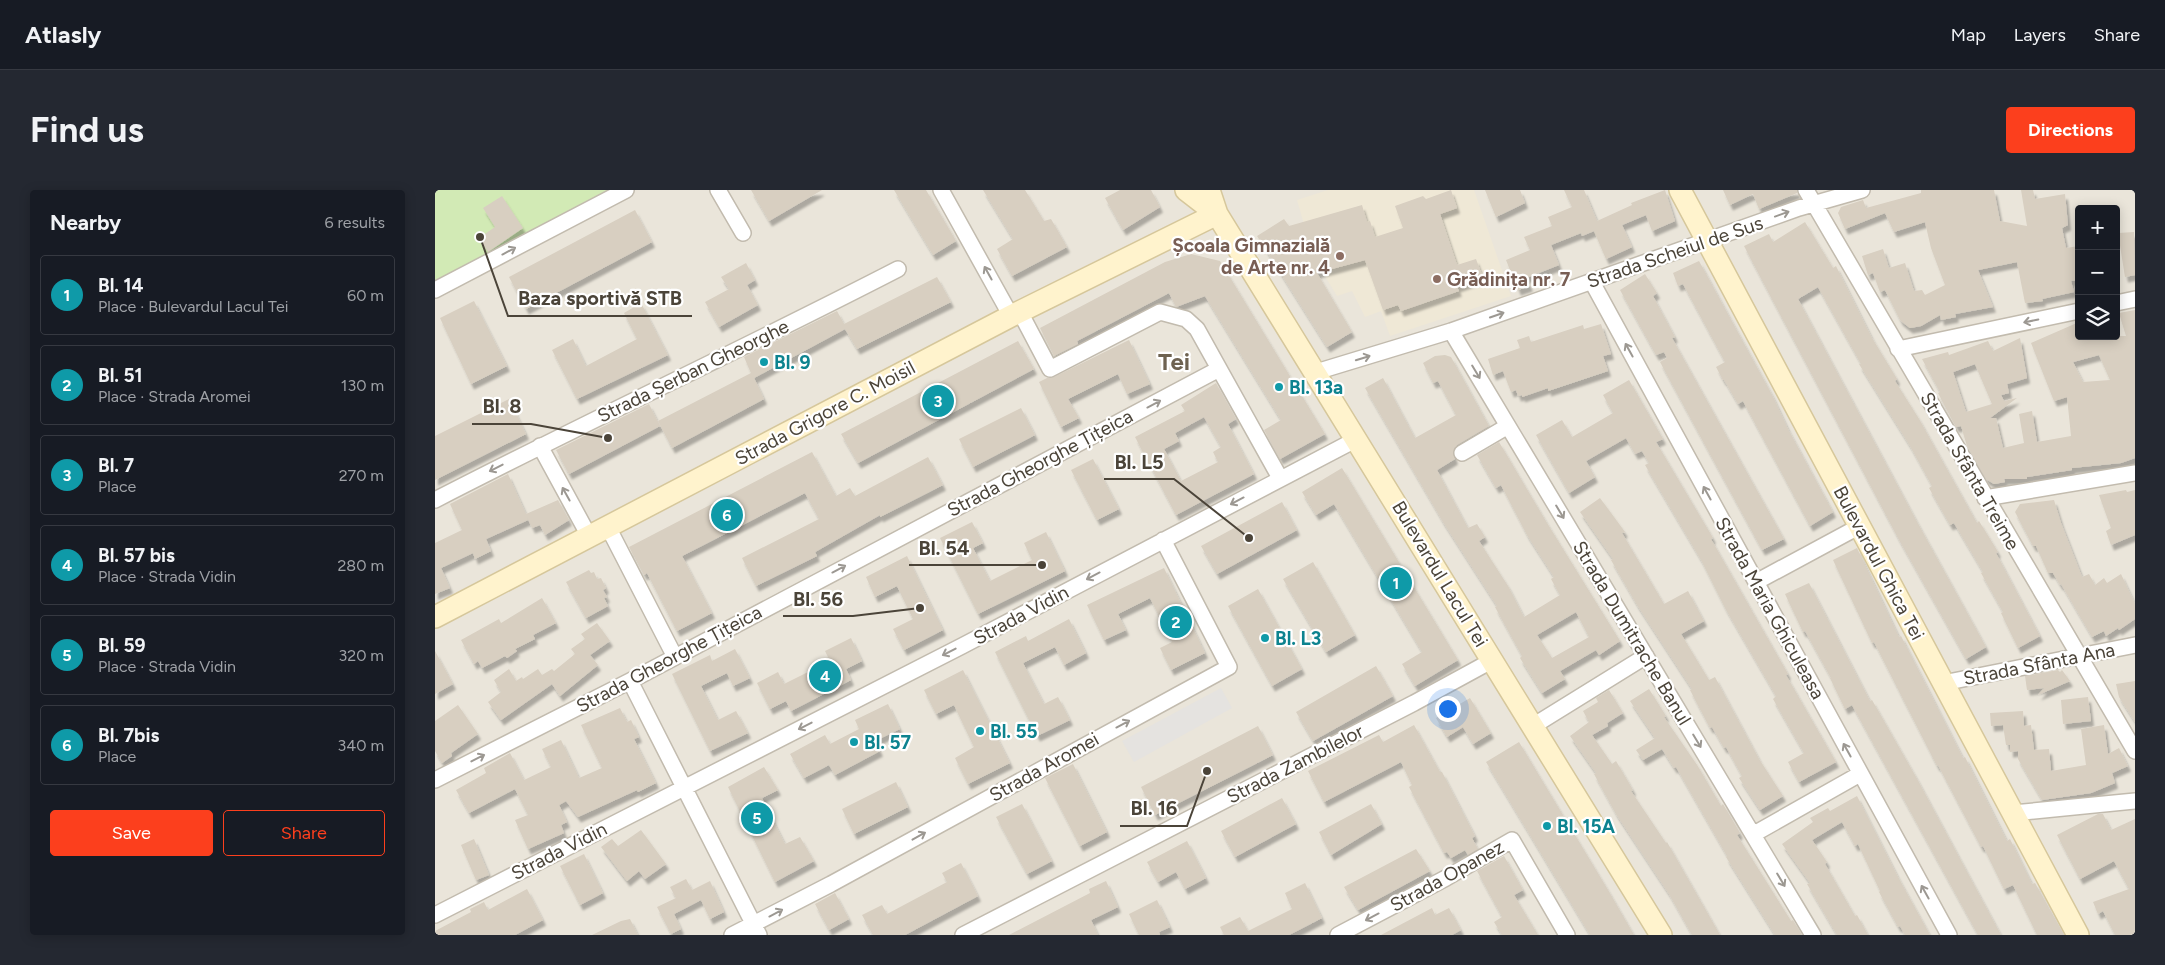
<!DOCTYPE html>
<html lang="en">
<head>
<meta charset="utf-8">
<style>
  :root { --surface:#171b24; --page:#242831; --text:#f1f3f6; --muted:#9ea1a6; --line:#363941; --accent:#fc3f1d }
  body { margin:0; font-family:Figtree,sans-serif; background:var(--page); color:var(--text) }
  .controls { position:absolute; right:15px; top:15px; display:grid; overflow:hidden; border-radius:5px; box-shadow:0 2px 12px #0003 }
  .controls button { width:45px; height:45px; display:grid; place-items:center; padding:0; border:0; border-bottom:1px solid var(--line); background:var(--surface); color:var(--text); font:25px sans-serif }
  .you { position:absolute; left:1012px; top:518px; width:18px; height:18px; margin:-12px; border:4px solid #fff; border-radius:50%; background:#1a73e8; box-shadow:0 0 0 8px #1a73e833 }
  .badge { display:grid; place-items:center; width:32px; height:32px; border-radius:50%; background:var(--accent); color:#fff; font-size:16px; font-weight:700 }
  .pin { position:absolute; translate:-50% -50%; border:2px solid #fff; box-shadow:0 1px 5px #0006 }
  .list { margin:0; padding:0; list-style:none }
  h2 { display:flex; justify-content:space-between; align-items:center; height:65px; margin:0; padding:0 20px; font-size:21px }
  h2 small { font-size:16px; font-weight:400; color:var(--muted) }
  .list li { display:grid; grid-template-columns:32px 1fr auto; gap:15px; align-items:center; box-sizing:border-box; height:80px; margin:0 10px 10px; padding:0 10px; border:1px solid var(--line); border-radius:5px }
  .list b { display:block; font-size:19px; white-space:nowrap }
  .list p { margin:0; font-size:16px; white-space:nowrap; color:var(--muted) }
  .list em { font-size:16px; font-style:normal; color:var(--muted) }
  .actions { display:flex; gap:10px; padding:15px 20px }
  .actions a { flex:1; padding:11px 0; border:1px solid var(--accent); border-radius:5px; text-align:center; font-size:18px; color:var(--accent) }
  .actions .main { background:var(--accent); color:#fff }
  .icon { flex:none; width:28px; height:28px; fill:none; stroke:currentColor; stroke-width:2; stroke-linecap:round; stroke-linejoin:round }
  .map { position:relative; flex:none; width:1700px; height:745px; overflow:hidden; border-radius:5px }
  header { display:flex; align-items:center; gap:30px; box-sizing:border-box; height:70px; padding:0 25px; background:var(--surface); border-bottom:1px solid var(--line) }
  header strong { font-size:24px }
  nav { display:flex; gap:28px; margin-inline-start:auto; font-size:18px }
  .intro { display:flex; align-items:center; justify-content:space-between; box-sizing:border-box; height:120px; padding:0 30px }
  h1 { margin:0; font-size:35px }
  .button { padding:12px 22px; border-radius:5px; background:var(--accent); color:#fff; font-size:18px; font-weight:700 }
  main { display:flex; gap:30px; padding:0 30px }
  aside { flex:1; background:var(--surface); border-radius:5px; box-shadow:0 2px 12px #0003 }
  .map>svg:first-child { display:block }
  .residential { fill:#eae5da; fill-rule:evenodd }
  .education { fill:#efe8d6 }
  .pitch { fill:#d2eab5 }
  .parking { fill:#e5e3e0 }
  .building { fill:#d8cfc1; fill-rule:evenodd; filter:url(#shadow) }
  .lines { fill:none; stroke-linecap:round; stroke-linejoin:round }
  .street-casing { stroke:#c2bbae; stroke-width:18 }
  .secondary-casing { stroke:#d6c79b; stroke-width:24 }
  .street { stroke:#fff; stroke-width:15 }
  .secondary { stroke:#fff3cd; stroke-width:21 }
  .oneway { stroke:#9c9892 }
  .education-dot { fill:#8d6e63; stroke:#fff; stroke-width:2 }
  .culture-dot { fill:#0f9aa8; stroke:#fff; stroke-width:2 }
  .labels { text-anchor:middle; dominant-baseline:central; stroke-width:4.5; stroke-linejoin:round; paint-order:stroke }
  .education-label { font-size:19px; font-weight:bold; fill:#785e54; stroke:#fff; text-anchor:end }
  .street-label { font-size:19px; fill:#4b4439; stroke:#fff }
  .culture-label { font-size:19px; font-weight:bold; fill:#0d838f; stroke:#fff; text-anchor:start }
  .district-label { font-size:24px; font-weight:bold; fill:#6e6250; stroke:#fff }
  .leader { fill:none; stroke:#4b4439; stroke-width:2 }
  .callout-dot { fill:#4b4439; stroke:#fff; stroke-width:2 }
  .callout-label { font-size:20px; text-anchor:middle; font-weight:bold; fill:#4b4439; stroke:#fff; stroke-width:4.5; stroke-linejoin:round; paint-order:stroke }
</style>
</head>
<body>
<header>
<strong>Atlasly</strong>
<nav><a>Map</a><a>Layers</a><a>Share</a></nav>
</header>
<div class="intro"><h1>Find us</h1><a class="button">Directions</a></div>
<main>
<aside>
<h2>Nearby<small>6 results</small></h2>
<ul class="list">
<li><span class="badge" style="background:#0f9aa8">1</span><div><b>Bl. 14</b><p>Place · Bulevardul Lacul Tei</p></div><em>60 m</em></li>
<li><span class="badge" style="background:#0f9aa8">2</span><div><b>Bl. 51</b><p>Place · Strada Aromei</p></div><em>130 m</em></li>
<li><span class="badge" style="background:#0f9aa8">3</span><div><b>Bl. 7</b><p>Place</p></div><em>270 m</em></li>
<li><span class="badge" style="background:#0f9aa8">4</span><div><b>Bl. 57 bis</b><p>Place · Strada Vidin</p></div><em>280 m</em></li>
<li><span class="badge" style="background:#0f9aa8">5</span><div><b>Bl. 59</b><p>Place · Strada Vidin</p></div><em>320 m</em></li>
<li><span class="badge" style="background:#0f9aa8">6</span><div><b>Bl. 7bis</b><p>Place</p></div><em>340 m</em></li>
</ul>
<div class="actions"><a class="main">Save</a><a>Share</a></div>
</aside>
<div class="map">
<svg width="1700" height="745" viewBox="0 0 1700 745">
  <defs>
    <filter id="shadow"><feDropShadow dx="3" dy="5.5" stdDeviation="1" flood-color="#0004"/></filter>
  </defs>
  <rect width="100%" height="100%" fill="#f6f3ec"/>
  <path class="residential" d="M181,0H1700V745H0V94ZM1644,19H1681V146H1644Z"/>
  <path class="education" d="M893,0H1039L1076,106L955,146L946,121L930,127L917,101L902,106L888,83L882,61L877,62L862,10Z"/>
  <path class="pitch" d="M0,0H181L0,94Z"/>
  <path class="parking" d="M786,498L797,518L699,572L687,551Z"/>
  <path class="building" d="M316,0H387L334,31Z
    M459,0H491L521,51L498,65Z
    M548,0H590L609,31L616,29L632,57L577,86L562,59L578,49Z
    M685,0H716L725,17L688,40L670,8Z
    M1016,0L1022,18L1005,24L1022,75L1041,69L1048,88L1022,97L1024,101L966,121L963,115L948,120L930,70L882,83L917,142L892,157L822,46L849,29L854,36L927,15L932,32L935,31L940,47L968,38L960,16L988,6L991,9Z
    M1050,0H1085L1090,13L1061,27Z
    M1129,0H1149L1162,31L1197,15L1196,13L1230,0L1240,31L1217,41L1211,25L1187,35L1197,57L1171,69L1159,41L1147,46L1146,43L1116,55L1124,75L1091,88L1095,96L1083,100L1071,70L1095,60L1089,47L1117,36L1113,27L1137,17Z
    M1288,0H1362V3L1324,19L1318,4L1295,15Z
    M1486,0H1559L1565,31L1592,36L1586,0H1598L1600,9L1630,4L1633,35L1627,38L1631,58L1644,56V90L1636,91L1639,102L1607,109L1608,111L1590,113L1582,72L1543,80L1558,117L1520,124L1521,127L1506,130L1505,125L1486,136L1475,138L1471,135L1465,130L1450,100L1445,102L1438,83L1433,85L1427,66L1448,59L1454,78L1470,73L1479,101L1487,100L1490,105L1510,95L1496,58L1490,32L1459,42L1450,23L1410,39L1403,23L1406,17L1428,10L1431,18L1486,3Z
    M67,6L88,38L53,62L44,48L60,37L48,18Z
    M200,20L217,52L91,119L74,87Z
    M1370,32L1398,78L1401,76L1437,148L1462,189L1460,191L1484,229L1542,333L1544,331L1563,362L1561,363L1605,446L1583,458L1566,423L1568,422L1546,383L1548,382L1519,333L1515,335L1494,298L1497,296L1475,256L1424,174H1426L1383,97L1363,109L1481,330L1551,457L1531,469L1463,348L1309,56L1334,44L1338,52Z
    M1699,42L1700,85L1690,87L1683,43Z
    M756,64L785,71L890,244L845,269L829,240L846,230L770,106L741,117L734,103L642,151L643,154L619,166L605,138L730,72Z
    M1264,71L1337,205L1353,239L1398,322L1375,336L1308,211L1303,214L1289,190H1288L1281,177L1290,172L1248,94L1243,96L1238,83Z
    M311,73L320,90L312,95L323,115L284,137L270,112L294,99L286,87Z
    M1210,84L1222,103L1218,106L1240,147L1237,148L1349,349L1327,360L1225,172L1232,168L1229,162L1221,165L1185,100Z
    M502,87L516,112L422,159L410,139L319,188L329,209L237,258L223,231L316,183L309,167L402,121L409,134Z
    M39,111L72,176L36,194L5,128Z
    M206,113L233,165L142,209L117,160L138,149L151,176L202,149L189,123Z
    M1700,120V268L1686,273L1637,278V280L1592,287V289H1569L1570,292L1559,294L1551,289L1532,256L1526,236L1521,237L1503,203L1505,202L1487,169L1513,162L1514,165L1553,151L1558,161L1585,148L1592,188L1572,194L1574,203L1566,205L1569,211L1582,208L1555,228H1561L1568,258L1589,253L1584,224L1597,221L1602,252L1636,246L1632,207L1619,211L1596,153L1644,132V146H1691L1684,123ZM1664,165L1675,190L1648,192L1638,172ZM1540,174L1557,214L1531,222L1518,182Z
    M1166,134L1176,164L1168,166L1173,181L1113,201V198L1087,207V205L1083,206L1081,200L1076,202L1068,181L1058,185L1053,169L1085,158L1082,150L1094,146L1096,152L1148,135L1149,139Z
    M694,150L715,194L692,204L683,184L633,209L644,228L626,237L604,192L612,188L619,187Z
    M583,151L599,179L423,273L406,244Z
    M1010,165L1016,167L1054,236L1022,255L1018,263L1020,269L1002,280L1033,338L1042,334L1050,347L1044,351L1073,396L1089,427L1125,405L1116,389L1119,387L1092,345L1066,295L1061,298L1042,265L1064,252L1112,333L1185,451L1164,465L1161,460L1125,481L1130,489L1107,503L1085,468L1087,466L1060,417L1062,416L1008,332L930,198L948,188L980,248L1021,225L1003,191L998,193L988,173L1000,166ZM1141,422L1154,447L1117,468L1102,445Z
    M1194,190L1228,249L1221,252L1278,348L1276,349L1353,484L1351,485L1401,572L1364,592L1353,572L1369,563L1338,509L1341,506L1290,418L1266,370L1210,275L1214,273L1207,261L1200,264L1191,248L1151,271L1160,287L1134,303L1101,245L1127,230L1137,247L1178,223L1168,205Z
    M781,193L801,229L793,234L819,284L741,325L700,247L750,221L746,215ZM769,227L786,257L778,262L783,272L746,291L729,259L744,251L740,243Z
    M74,209L91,244L0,290V246Z
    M214,214L225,236L134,284L121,260Z
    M586,218L600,245L538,277L524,249Z
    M377,262L401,306L415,298L420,306L493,267L508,295L445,327V325L380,362L382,366L321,396L307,368L384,329L370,303L247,366L277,423L242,441L212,383L209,385L194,357Z
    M658,269L684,319L662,330L636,280Z
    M907,278L1023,470L980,496L967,474L987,462L899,314L881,325L867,302Z
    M73,284L91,324L123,310L134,330L110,345L105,335L97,338L92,327L93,330L51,349L56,361L40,369L38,363L6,378L15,398L0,404V353L27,340L15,314Z
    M1691,300L1692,302L1700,300V345L1676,355L1671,341L1676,338L1664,305Z
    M1165,308L1190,342L1187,343L1229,414L1253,401L1269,431L1246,444L1274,490L1280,487L1324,569L1348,606L1325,620L1304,588L1307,586L1291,557L1289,558L1277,537L1275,538L1255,500L1257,499L1202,415L1176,370L1178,369L1145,322Z
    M1619,310L1626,333L1647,387L1654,384L1660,395L1669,388L1672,393L1686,384L1700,414V429L1684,440L1683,438L1671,446L1669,441L1657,447L1626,394L1625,395L1618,383H1613L1601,356H1598L1580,322L1585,314Z
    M847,312L862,340L782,384L766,356Z
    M537,332L548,353L538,358L555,391L597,370L589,353L611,342L630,381L543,424L505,348Z
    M1422,358L1464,447L1466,446L1528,568L1530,567L1572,651L1575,649L1597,694L1600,693L1629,745H1602L1578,695L1569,699L1548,656L1546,657L1503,575L1502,576L1439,452L1437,453L1398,370Z
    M472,366L508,440L469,460L458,439L478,429L462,396L440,407L431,387Z
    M878,372L920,445L891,462L848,389Z
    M729,378L770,463L736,480L725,458L737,452L715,408L683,424L691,440L669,450L652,415Z
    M154,380L156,383L159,382L162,389L166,388L171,398L168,400L172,407L169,408L173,416L151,428L131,392Z
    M1374,393L1435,511L1437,510L1481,587L1566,745H1543L1417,515L1410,519L1395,488H1396L1370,441L1368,442L1350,404Z
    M823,399L867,479L837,496L793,416Z
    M107,408L121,433L98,445L100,449L80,459L82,461L72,468L70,466L47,478L43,471L39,474L26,450L64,429L66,433Z
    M634,429L651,463L629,475L620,457L588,473L609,514L623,507L635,530L602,546L560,462L591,446L593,451Z
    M162,433L175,451L155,465L163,475L125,506L117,494L66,530L53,512L66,502L59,490L74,479L81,491L87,487L88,489L103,479L107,485L117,479L119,481L140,464L136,459L150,449L146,444Z
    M416,448L427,471L411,479L416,490L356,521L351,511L335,519L322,493L343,482L349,494L395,471L390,461Z
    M300,459L315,488L298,496L292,483L266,496L283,530L301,521L313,543L275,561L237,484L275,465L277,471Z
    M0,461L18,494L0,504Z
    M941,476L958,506L878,551L861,522Z
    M528,480L575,573L533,594L520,568L539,557L519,515L501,524L489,500Z
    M1623,480L1625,482L1627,480L1635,491L1603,505L1609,498L1592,500L1590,486Z
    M1700,491V532L1684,507L1681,494Z
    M1214,499L1231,526L1229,527L1262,575L1286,616L1288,614L1305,643L1302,645L1356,731L1358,730L1367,745H1340L1291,667L1292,666L1241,577L1239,578L1227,559L1208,570L1201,560L1220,548L1195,511Z
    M1174,500L1188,523L1172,533L1173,536L1157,545L1177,574L1181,571L1198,600L1196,601L1231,653L1232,652L1285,745H1257L1234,704L1181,624L1159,584L1161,583L1135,546L1154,532L1148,521L1163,512L1161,508Z
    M1653,507L1656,531L1628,534L1626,510Z
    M1035,508L1056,543L1038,554L1028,537L1012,547L1001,528Z
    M453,514L465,539L440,551L445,561L400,585L394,575L369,588L355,564L390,545L395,554L424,539L420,530Z
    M23,515L43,544L16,563L17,566L7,573L0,561V531Z
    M185,518L192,532L196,530L204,547L199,549L221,593L203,602L202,600L143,627L131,611L124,615L132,632L126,635L129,643L93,659L80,630L93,625L80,599L34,623L21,600L51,583L49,578L75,563L89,590L116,577L107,559L126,550L144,588L167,578L146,535Z
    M1588,521L1589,536L1596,535L1599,560L1614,559L1616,581L1651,575L1646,539L1669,535L1673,564L1684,558L1693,576L1677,583L1680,593L1656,603L1607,610L1583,569V561L1575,562V555H1571L1568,535L1556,536L1555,523Z
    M979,535L1005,582H1007L1040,646L1037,648L1043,659L1033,665L1030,660L1016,668L1012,662L1009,663L974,597L977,595L966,572L889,612L873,581L944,545L948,552Z
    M823,536L838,565L720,625L706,597Z
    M1084,552L1173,700L1199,745H1155L1051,572Z
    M638,574L672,642L645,656L610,588Z
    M329,577L343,600L327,608L350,654L365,647L379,671L340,692L293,597Z
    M461,592L473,617L419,644L407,619Z
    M1422,606L1463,687L1495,745H1470L1465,736L1463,737L1444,702L1445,701L1423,654L1420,656L1407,632L1377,650L1392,672L1390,674L1420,726L1422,725L1433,745H1402L1372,694L1375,693L1347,654L1378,632L1375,628L1393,618L1395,621Z
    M847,608L861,634L800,667L786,641Z
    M587,614L617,671L592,684L561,627Z
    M936,614L947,634L896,665L884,642Z
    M1663,624H1668L1676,640L1700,629V745H1680L1668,721L1663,724L1658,712L1694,699L1679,671L1645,689L1622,645Z
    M206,640L231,674L210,689L204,681L192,691L166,657L177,649L183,656Z
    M39,649L54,685L41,690L26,655Z
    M752,651L771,688L750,699L741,682L723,692L712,672Z
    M981,659L995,681L923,720L909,697Z
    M149,664L168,703L145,715L125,676Z
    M1069,666L1088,700L1079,705L1103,745H1067L1059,732L1067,727L1042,681Z
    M526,673L543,706L470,745H438L427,725L447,715L452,724L512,692L507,683Z
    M251,689L257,700L275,691L289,722L275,729L266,710L239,724L246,739L236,744L222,717L241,708L235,697Z
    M671,691L683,717L656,730L663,745H574L655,703L654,699Z
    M870,693L887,728L854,745H789L785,737L805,727L813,741L857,719L850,703Z
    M92,699L108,730L80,745H0V741L36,722L35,719L49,712L53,720Z
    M400,703L414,729L394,740L380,714Z
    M722,710L735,737L724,742L725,745H704L694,724Z
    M997,718L1000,725L1014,718L1026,740L1017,745H946Z
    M195,729L203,745H157L186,731Z"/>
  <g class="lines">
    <defs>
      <path id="street" d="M283,0L308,43
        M506,0L576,126
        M1371,0L1700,561
        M1157,92L1514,745
        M0,100L191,0
        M1681,113L1700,109
        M585,122L615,179L725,122L751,129L762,139L845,288
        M1016,141L1378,745
        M1463,159L1644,121
        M881,182L1016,141L1364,18L1427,0
        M105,256L154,346
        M1027,263L1073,236
        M1550,308L1700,283
        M0,310C153,231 310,158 463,79
        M173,337L240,467
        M1321,392L1425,336
        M195,491L324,745
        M1508,493L1700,455
        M1098,536L1211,466
        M0,590L195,491L784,179
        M1578,623L1700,611
        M1319,644L1425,584
        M0,725L527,456L922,249
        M297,745L396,694L794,477L728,350
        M528,745L979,513L1058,470
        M903,745L1011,688L1077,650L1132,745"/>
      <path id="secondary" d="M751,0L782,24
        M774,0L782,24L1226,745
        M1245,0L1643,745
        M0,427L576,126L782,24"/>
    </defs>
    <use href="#street" class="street-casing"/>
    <use href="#secondary" class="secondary-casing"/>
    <use href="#street" class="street"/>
    <use href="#secondary" class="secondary"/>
  </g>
  <defs><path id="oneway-shaft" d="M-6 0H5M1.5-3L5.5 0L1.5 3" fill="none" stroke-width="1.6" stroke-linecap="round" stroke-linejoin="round" transform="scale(1.25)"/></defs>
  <g class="oneway">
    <use href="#oneway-shaft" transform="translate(1347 24) rotate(-20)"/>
    <use href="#oneway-shaft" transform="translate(74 61) rotate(-28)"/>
    <use href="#oneway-shaft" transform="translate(553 83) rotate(-119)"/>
    <use href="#oneway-shaft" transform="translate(1062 125) rotate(-19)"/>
    <use href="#oneway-shaft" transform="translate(1596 131) rotate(168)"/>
    <use href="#oneway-shaft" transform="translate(1194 160) rotate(-119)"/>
    <use href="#oneway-shaft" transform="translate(928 168) rotate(-17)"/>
    <use href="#oneway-shaft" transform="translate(1041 182) rotate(59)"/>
    <use href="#oneway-shaft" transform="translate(719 214) rotate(-28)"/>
    <use href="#oneway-shaft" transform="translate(61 278) rotate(153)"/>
    <use href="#oneway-shaft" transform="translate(1272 303) rotate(-119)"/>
    <use href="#oneway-shaft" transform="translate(131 304) rotate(-119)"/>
    <use href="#oneway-shaft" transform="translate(802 311) rotate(152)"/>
    <use href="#oneway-shaft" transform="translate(1125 322) rotate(59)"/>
    <use href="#oneway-shaft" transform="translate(404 379) rotate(-28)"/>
    <use href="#oneway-shaft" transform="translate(658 386) rotate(152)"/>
    <use href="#oneway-shaft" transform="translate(514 462) rotate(153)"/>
    <use href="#oneway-shaft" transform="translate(688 534) rotate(-28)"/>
    <use href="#oneway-shaft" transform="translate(370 536) rotate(153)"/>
    <use href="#oneway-shaft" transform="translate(1262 551) rotate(59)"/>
    <use href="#oneway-shaft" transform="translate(1412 560) rotate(-119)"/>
    <use href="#oneway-shaft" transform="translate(43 568) rotate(-27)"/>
    <use href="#oneway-shaft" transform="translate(484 646) rotate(-29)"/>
    <use href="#oneway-shaft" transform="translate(1346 690) rotate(59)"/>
    <use href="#oneway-shaft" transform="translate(1490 702) rotate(-119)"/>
    <use href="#oneway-shaft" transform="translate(341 723) rotate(-28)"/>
    <use href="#oneway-shaft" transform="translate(937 727) rotate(152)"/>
  </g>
  <g class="education-dot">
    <circle cx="905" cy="66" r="5"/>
    <circle cx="1002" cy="89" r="5"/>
  </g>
  <g class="culture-dot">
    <circle cx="329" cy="172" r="5"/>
    <circle cx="844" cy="197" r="5"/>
    <circle cx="830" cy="448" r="5"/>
    <circle cx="545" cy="541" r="5"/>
    <circle cx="419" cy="552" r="5"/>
    <circle cx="1112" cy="636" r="5"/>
  </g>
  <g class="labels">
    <g class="education-label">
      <text x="895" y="55">Școala Gimnazială<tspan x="895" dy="22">de Arte nr. 4</tspan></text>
      <text x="1012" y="89" text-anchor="start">Grădinița nr. 7</text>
    </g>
    <g class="street-label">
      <text transform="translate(1240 62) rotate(-19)">Strada Scheiul de Sus</text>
      <text transform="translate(258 181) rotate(-26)">Strada Șerban Gheorghe</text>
      <text transform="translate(390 223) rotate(-28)">Strada Grigore C. Moisil</text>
      <text transform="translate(605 273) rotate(-28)">Strada Gheorghe Țițeica</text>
      <text transform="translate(1535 281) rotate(60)">Strada Sfânta Treime</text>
      <text transform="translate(1444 373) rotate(62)">Bulevardul Ghica Tei</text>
      <text transform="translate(1005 384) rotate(59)">Bulevardul Lacul Tei</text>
      <text transform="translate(1335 418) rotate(61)">Strada Maria Ghiculeasa</text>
      <text transform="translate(586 425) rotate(-28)">Strada Vidin</text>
      <text transform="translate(1197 443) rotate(59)">Strada Dumitrache Banul</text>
      <text transform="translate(234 469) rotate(-28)">Strada Gheorghe Țițeica</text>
      <text transform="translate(1604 474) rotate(-11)">Strada Sfânta Ana</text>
      <text transform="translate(860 574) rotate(-27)">Strada Zambilelor</text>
      <text transform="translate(609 577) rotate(-29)">Strada Aromei</text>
      <text transform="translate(124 661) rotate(-27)">Strada Vidin</text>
      <text transform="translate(1012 686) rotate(-29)">Strada Opanez</text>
    </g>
    <g class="culture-label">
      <text x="339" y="172">Bl. 9</text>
      <text x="854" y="197">Bl. 13a</text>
      <text x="840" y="448">Bl. L3</text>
      <text x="555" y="541">Bl. 55</text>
      <text x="429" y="552">Bl. 57</text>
      <text x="1122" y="636">Bl. 15A</text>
    </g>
    <g class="district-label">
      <text x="739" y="171">Tei</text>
    </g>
  </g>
  <path class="leader" d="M45 47L73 126H257M173 248L96 234H37M814 348L739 289H669M607 375L545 375H474M485 418L418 426H348M772 581L752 636H685"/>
  <g class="callout-dot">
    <circle cx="45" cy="47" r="5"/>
    <circle cx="173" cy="248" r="5"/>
    <circle cx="814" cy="348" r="5"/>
    <circle cx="607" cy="375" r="5"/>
    <circle cx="485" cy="418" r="5"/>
    <circle cx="772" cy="581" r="5"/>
  </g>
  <g class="callout-label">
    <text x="165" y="115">Baza sportivă STB</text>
    <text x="67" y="223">Bl. 8</text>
    <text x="704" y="279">Bl. L5</text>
    <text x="509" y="365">Bl. 54</text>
    <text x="383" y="416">Bl. 56</text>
    <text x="719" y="625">Bl. 16</text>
  </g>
</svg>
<div class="controls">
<button>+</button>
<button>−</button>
<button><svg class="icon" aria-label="layers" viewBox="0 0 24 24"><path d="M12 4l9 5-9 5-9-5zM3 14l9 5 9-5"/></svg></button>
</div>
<div class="you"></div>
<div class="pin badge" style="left:961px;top:393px;background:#0f9aa8">1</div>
<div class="pin badge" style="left:741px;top:432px;background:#0f9aa8">2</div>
<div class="pin badge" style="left:503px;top:211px;background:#0f9aa8">3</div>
<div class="pin badge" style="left:390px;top:486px;background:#0f9aa8">4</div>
<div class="pin badge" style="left:322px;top:628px;background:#0f9aa8">5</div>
<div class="pin badge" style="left:292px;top:325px;background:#0f9aa8">6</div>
</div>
</main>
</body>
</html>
